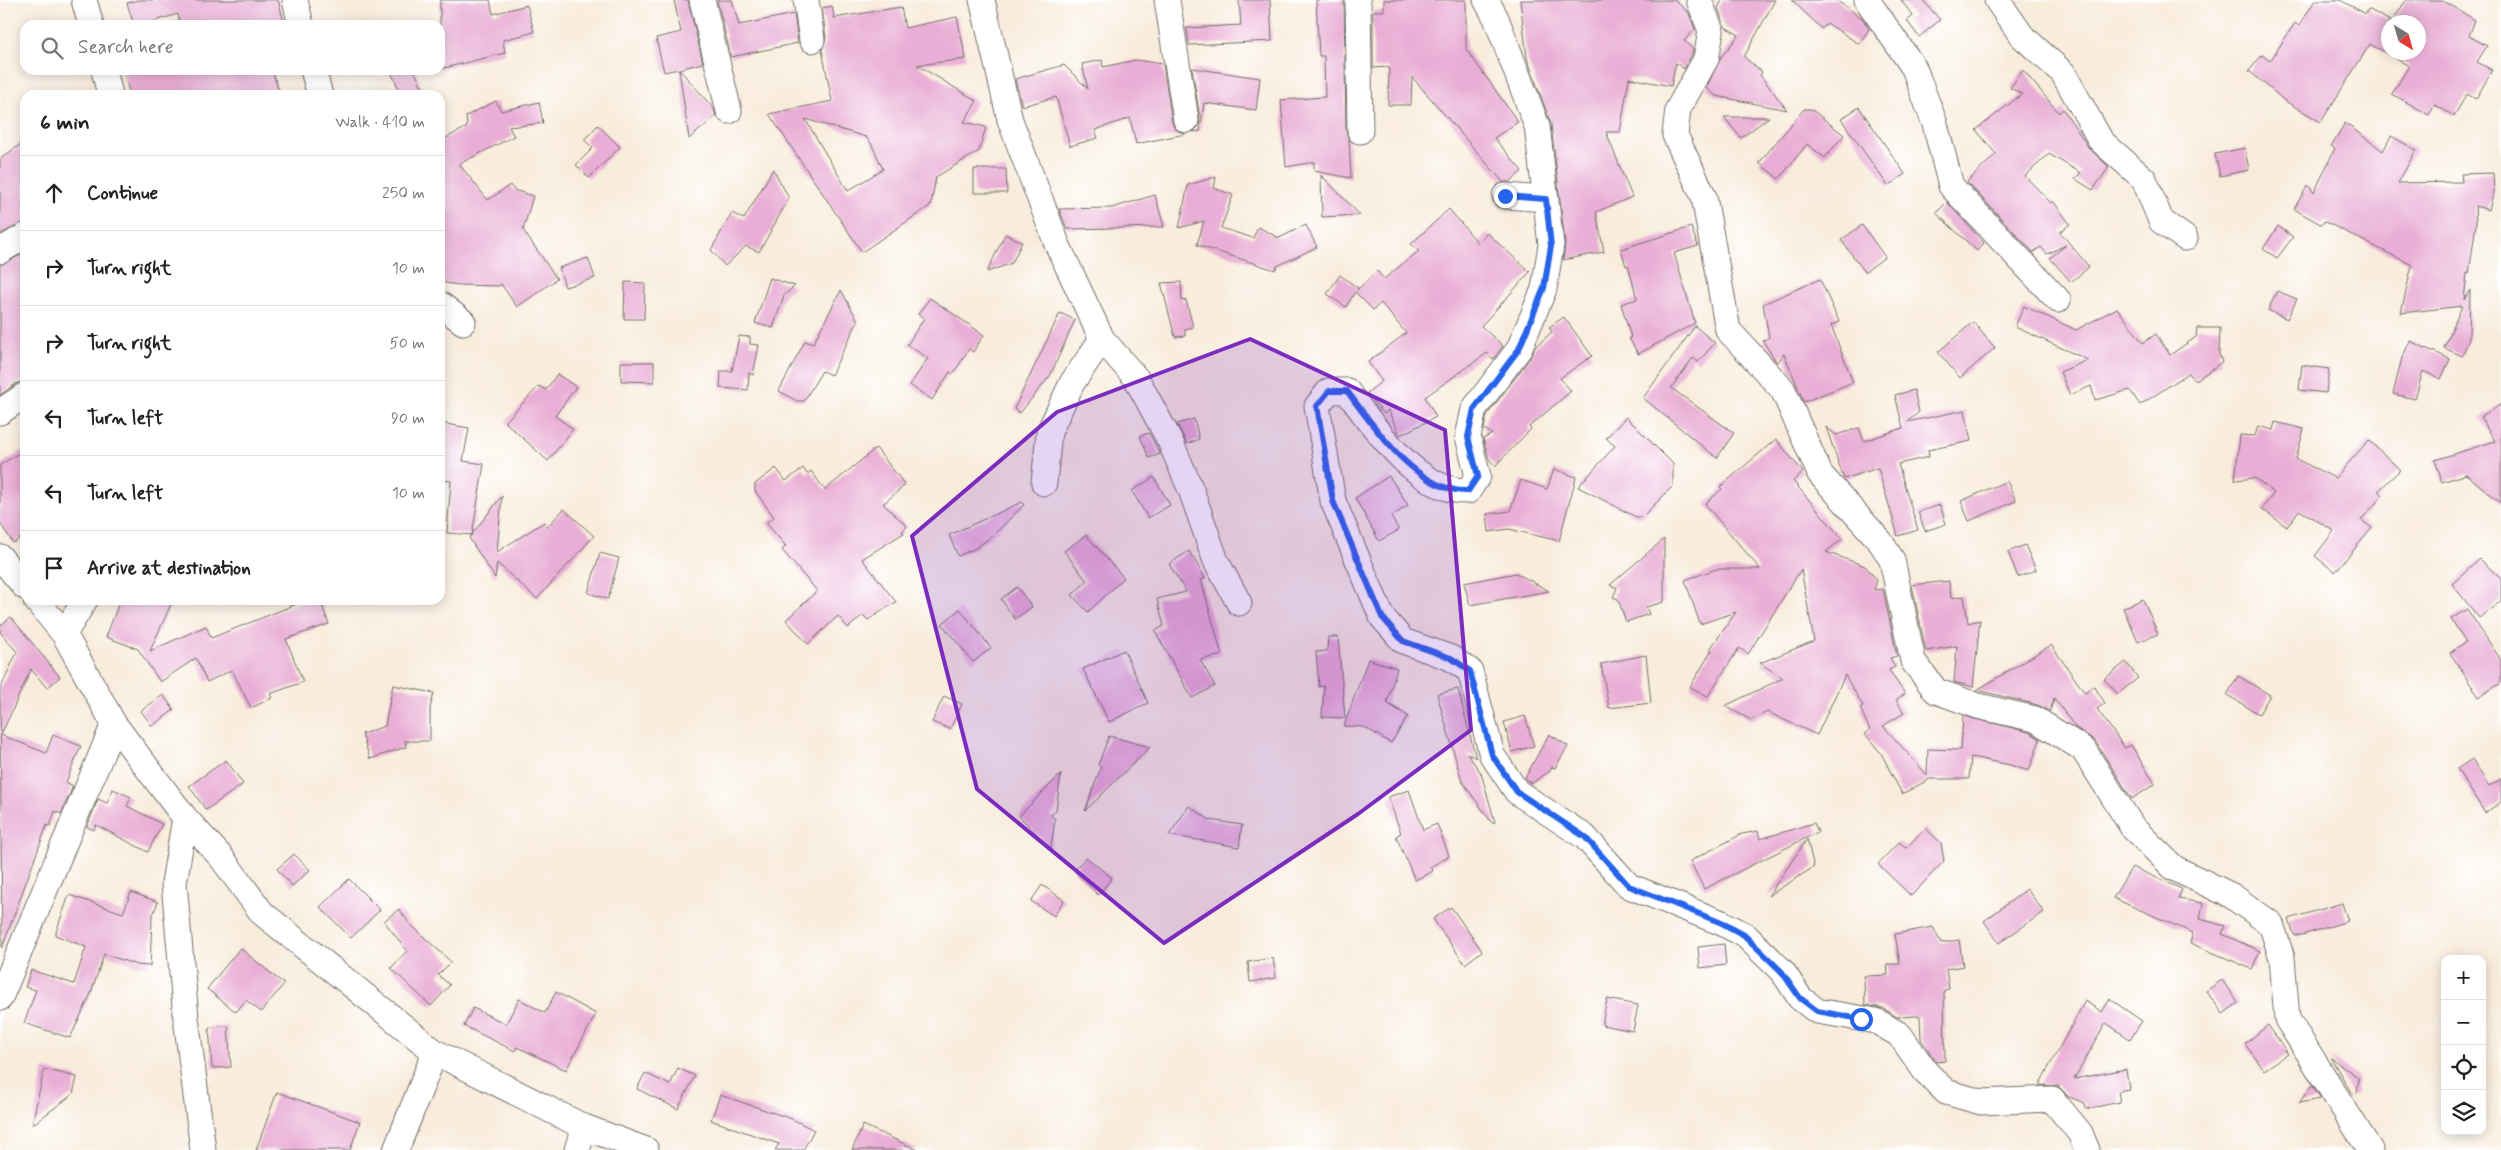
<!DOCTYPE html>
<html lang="en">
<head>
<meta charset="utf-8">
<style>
  :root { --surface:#fff; --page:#f6f6f6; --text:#222; --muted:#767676; --line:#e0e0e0 }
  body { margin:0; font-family:Mynerve,sans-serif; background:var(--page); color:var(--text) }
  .controls { position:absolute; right:15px; bottom:15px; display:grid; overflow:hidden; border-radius:10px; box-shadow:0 2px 12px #0003 }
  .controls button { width:45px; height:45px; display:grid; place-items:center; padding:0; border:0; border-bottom:1px solid var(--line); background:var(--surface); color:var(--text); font:25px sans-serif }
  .compass { position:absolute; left:2381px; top:15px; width:45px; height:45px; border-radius:50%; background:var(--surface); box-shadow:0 2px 12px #0003; rotate:143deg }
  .stop { position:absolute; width:15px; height:15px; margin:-11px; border:4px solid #2563eb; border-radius:50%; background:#fff }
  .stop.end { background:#2563eb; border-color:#fff; box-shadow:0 1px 5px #0008 }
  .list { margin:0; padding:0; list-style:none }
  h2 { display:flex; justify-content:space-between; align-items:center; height:65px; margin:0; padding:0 20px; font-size:21px }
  h2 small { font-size:16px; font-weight:400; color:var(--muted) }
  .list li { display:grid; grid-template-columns:32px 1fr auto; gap:15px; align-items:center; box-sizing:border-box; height:75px; padding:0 20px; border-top:1px solid var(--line) }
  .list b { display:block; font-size:19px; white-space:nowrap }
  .list em { font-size:16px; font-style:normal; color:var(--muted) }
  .icon { flex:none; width:28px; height:28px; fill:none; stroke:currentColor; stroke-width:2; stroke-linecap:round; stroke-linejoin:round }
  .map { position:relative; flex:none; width:2501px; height:1150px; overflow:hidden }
  .search { position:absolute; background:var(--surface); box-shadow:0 2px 12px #0003; left:20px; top:20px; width:425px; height:55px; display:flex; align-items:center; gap:12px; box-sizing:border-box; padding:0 18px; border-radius:15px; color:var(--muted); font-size:19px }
  .panel { position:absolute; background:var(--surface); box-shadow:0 2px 12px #0003; left:20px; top:90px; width:425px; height:515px; border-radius:15px }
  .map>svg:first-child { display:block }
  .building { fill:#e9aed5; fill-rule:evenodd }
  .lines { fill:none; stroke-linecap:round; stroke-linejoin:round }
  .minor-casing { stroke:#736f69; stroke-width:27 }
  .minor { stroke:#fff; stroke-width:25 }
  .route { stroke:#2563eb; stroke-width:6 }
  .marked { fill:#7b2cbf; fill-opacity:0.2; stroke:#7b2cbf; stroke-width:4; stroke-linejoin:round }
</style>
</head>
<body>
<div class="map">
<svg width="2501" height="1150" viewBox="0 0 2501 1150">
  <rect width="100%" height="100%" fill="#fff"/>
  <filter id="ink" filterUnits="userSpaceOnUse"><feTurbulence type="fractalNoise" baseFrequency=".02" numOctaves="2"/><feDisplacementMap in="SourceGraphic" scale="10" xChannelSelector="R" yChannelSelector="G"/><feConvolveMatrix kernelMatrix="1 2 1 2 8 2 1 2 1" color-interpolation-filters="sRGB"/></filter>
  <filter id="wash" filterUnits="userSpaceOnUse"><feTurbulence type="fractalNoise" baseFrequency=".0096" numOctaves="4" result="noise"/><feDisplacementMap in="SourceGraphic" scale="20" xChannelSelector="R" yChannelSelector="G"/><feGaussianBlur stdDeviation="1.12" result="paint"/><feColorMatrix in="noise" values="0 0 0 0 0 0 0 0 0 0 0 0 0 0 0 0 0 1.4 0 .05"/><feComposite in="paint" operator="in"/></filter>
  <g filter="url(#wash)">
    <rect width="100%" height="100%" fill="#f8ecdb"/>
    <g id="blocks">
      <path class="building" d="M138,0H278L285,25H180L178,14L142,25H134L127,3Z
        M440,0H490L493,14L527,5L534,32L503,40L505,53L440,69Z
        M674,0H688L703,63L679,69L714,109L716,116L689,139L679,69L664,72L656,38L681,32Z
        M717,0H732L739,25L794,14L798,43L731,57Z
        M1239,0H1270L1272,41L1189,45L1187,28L1241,25Z
        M1316,0H1344L1346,131L1349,140L1351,178L1314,171V162L1286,167L1281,100L1325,97L1324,56H1319Z
        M1384,0H1466V49L1518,122L1494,138L1522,171L1510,182H1503L1412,77L1411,105H1388L1389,67L1373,68V11H1384Z
        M1520,0H1675L1689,13L1695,29L1684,41L1693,49L1692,54L1684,69L1676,63L1671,86L1629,78L1620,132H1606L1632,197L1596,212L1604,252L1563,260L1565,243L1551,124L1527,58Z
        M1722,0H1775L1744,57L1762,72L1760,75L1787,110L1716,96L1706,88L1721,57L1739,35L1725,27L1718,8Z
        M1792,0H1836L1862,18L1869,29L1859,44L1827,23L1822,29Z
        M1901,0H1923L1940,20L1919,37L1907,21L1913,16Z
        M2315,0H2340L2366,14L2368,9L2392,22L2406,0H2441L2475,20L2469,36L2487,46L2477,62L2492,70L2476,99L2467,94L2454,116L2435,105L2429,115L2392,94L2409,66L2370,44L2321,122L2285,101L2249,71L2262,55L2270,61L2295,23L2299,26ZM2388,22H2418V52H2388Z
        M832,6L834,18L901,7L905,28L957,17L966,59L917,65L977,101L964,122L986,127L979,151L936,177L931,205L862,252L769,114L832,101L822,50L826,38L822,8ZM805,119L866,137L871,143L883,169L848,191Z
        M1102,60L1103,67L1136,60L1163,64L1172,123L1175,129L1185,134L1136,144L1130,118L1095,130L1098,138L1070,146L1056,97L1022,106L1015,79L1064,65L1088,89L1082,64Z
        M1192,68L1260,78L1256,110L1204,103L1200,131L1193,132L1199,126L1200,118Z
        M123,70H272L280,95H130Z
        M390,70H414L426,95H402Z
        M2023,70L2059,113L2063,109L2089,148L2109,167L2093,190L2075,179L2081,173L2049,154L2025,176L2051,203L2053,201L2070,224L2060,232L2089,267L2071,282L2050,258L2066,245L2047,254L2041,247L2033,252L1967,182L1996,154L1976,130L2022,94L2010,88Z
        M496,101L501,111L539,102L543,123L509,127L514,136L459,164L488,200L510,185L514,190L533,196L523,230L557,279L517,307L501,284L498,286L458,285L440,282V141L467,127L466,116Z
        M1859,107L1905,174L1888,186L1841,119Z
        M1804,109H1811L1844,135L1825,158L1807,144L1779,179L1759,163Z
        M1724,117H1769L1741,138Z
        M2345,123L2383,151L2391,136L2416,150L2398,183L2462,182L2461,174L2493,173L2494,191L2489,210L2475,206L2476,224L2469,274L2467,273L2464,300L2470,290L2469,339L2462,356L2444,348L2462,306L2401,313L2412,265L2324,221L2322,225L2294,209L2308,185L2314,193L2335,148L2331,146Z
        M598,125L620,147L589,178L576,165L593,148L584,140Z
        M25,141V222L0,234V159Z
        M2245,148L2249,170L2220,176L2215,154Z
        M773,169L788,196V200L759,252L746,246L725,266L711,250L732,213L744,219Z
        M974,169H1006L1007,193H974Z
        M1321,175L1360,215L1322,217Z
        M1216,177L1214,188L1233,195L1221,228L1253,238L1258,227L1279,238L1306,225L1317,247L1277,266L1275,270L1197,245L1204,221L1179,228L1188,185Z
        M1155,195L1164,227L1067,229L1059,209L1112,208Z
        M1947,202L1984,243L1977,251L1936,213Z
        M1449,209L1478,243L1487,233L1530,272L1481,326L1503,346L1493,359L1487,353L1425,397L1436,417L1400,435L1388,410L1384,414L1367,393L1382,381L1368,362L1406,333L1381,303L1373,310L1355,292L1346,307L1327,294L1340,275L1358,288L1357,290L1377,271L1384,279L1419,251L1411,244Z
        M1862,225L1885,257L1865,272L1841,240Z
        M2278,226L2293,237L2277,258L2263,249Z
        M1691,227L1698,246L1674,253L1695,323L1638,354L1629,338L1631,337L1621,304L1637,299L1628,265L1626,266L1621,249Z
        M1005,234L1022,242L1012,263L987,272Z
        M25,253V381L17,383L0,395V265Z
        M588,258L595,278L565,287L559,268Z
        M770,278L795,286L784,295L773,328L755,323Z
        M1820,279L1839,322L1831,325L1853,382L1804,402L1784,354L1777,363L1763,341L1769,337L1763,304Z
        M625,282L645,283L644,319H624Z
        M1181,282L1182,301L1186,300L1193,327L1185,329V336L1175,337L1161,283Z
        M841,290L858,321L831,375L822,371L804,401H797L779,391L805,341L813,344Z
        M2277,291L2297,299L2287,319L2268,310Z
        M930,298L984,335L973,352L969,349L953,374L950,372L932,400L910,385L928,358L907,345L924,318L918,314Z
        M2024,306L2076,330L2117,308L2143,343L2156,334L2170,355L2196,337L2197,328H2220L2219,354L2222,362L2195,381L2189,373L2140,405L2130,390L2095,400L2091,386L2070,395L2060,372L2088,360L2015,327Z
        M1060,313L1075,320L1050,376L1020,413L1014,409Z
        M1564,317L1592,356L1560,378L1571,391L1529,427L1531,429L1495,466L1489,459L1483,439L1492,434L1484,429L1487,415L1530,358L1535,347L1552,332L1549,327Z
        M1973,322L1995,348L1960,378L1938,352Z
        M1695,326L1715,343L1698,362L1693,358L1671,388L1734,433L1717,458L1643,398Z
        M739,336L750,337V344L759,345L753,375L749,373L748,390L720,388L721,371H732Z
        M2410,341L2450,359L2441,379L2423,371L2415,399L2393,394L2402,358Z
        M621,362H654V382L621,381Z
        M2302,365L2329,369L2326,393L2299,390Z
        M557,374L576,387L555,416L573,429L548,461L505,422L539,386L546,390Z
        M1914,390L1919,412L1907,422L1965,410L1971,441L1928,450L1929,457L1898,464L1918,530L1898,536L1878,468L1844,479L1826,427L1836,435L1859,428L1864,441L1903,428L1895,395Z
        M2501,404V503L2466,474L2442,482L2435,460L2495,441L2480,417Z
        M1626,417L1673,464V486L1642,517H1636L1578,487L1615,446L1606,438Z
        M1194,419L1199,439L1187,444L1177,424Z
        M2275,422L2304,429L2296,459L2335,478L2369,440L2400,470L2378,491L2383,495L2361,520L2372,528L2335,572L2315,556L2334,531L2299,510L2287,527L2262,509L2274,493L2255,478L2235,480L2240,435L2255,436L2258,426L2273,430Z
        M440,423L469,428L463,461L484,464L472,535L447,533L451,481L440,480Z
        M1149,433L1160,454L1149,458L1140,436Z
        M1776,439L1803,472L1793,481L1842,539L1826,552L1865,566L1877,580L1874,590L1883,589L1897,656L1890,658L1895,667L1889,670L1905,694L1896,700L1904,713L1883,726L1927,775L1928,749L1961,750L1963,716L2029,732L2040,739L2029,771L2010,765L1971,757L1969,779H1930L1902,794L1881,753L1865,734L1870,730L1860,708L1863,706L1845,675L1817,735L1767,712L1751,720L1725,706L1783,678L1760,663L1814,641L1801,569L1748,654L1739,648L1708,696L1690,687L1712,650L1710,649L1736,612L1700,624L1685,580L1716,569H1760L1705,504L1722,489L1720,487Z
        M876,448L905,485L883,504L907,526L902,532L904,533L862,559L896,602L868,620L863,615L848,628L838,616L808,644L786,620L817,591L782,550L786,546L766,523L774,517L755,491V484L776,468L786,481L803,468L807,474L811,471L825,490Z
        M25,449V535L13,543L0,523V465Z
        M1554,469L1576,477L1559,541L1509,529L1489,532L1487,514L1510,511L1521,480L1547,489Z
        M1389,476L1408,505L1391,517L1399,530L1379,541L1355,498Z
        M1154,477L1170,505L1148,518L1132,491Z
        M2007,481L2016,501L1969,521L1961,501Z
        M502,496L497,552L544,522L547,527L564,509L594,536L537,599L497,563L495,578L469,538Z
        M1022,502L1024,505L992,536L976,548L958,556L949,535Z
        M1940,505L1946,524L1925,531L1918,512Z
        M1086,535L1124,578L1088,612L1072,595L1087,581L1064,551Z
        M1664,539V602L1646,607L1649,614L1626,622L1618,599L1613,597L1617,588L1610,585Z
        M2025,545L2036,570L2018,577L2008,552Z
        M1189,551L1205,578L1201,580L1222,655L1200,660L1215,686L1192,698L1155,631L1164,626L1157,599L1186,592L1169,564Z
        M600,553L619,558L608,599L588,593Z
        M2480,559L2501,579V601L2479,618L2452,584Z
        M1516,573L1549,591L1470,605L1464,583Z
        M1949,581L1951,598L1964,596L1968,623L1980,620L1973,687L1954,682L1957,646L1926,651L1912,585Z
        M1017,587L1032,607L1015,619L1001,599Z
        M2143,599L2158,634L2138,642L2123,608Z
        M120,600H173L150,651L206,626L211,638L307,600H320L329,624L286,639L303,682L270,694L272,698L251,708L232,670L207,682L196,658L160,682L138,649L106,637Z
        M960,609L991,648L973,662L942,624Z
        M2467,609L2501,660V683L2479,697L2450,653L2466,642L2451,619Z
        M11,617L60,677L47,688L31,669L1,735L46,753L53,735L81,746L66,782L73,786L61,814L55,811L50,826L47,825L2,948L0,689L17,652L0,632V626Z
        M1328,637H1338L1345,718L1322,717L1324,686L1319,687L1316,652L1327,651Z
        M2051,645L2085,693L2094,686L2105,703L2097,709L2125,748L2131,745L2155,784L2132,799L2095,741L2075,727L2054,698L2050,711L2038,705L1977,690Z
        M1124,650L1148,703L1109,722L1083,669Z
        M1646,655L1651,703L1609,708L1601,664Z
        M1368,659L1397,668L1387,703L1408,716L1391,743L1364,727L1344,726Z
        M2126,662L2138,678L2118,694L2104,679Z
        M2238,676L2270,695L2259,714L2227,695Z
        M393,685L434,693L430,708V741H405L406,747L370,759L362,734L385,726Z
        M1458,689L1476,758L1467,753L1481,773L1495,822L1492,823L1462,781L1437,694Z
        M163,695L174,710L152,726L141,711Z
        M944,696L962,704L950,729L932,722Z
        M1525,716L1534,746L1512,752L1504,722Z
        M1549,734L1568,746L1555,768L1552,767L1550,771L1531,784L1525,778Z
        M1109,736L1150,747L1085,811L1101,767L1098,765Z
        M2472,759L2489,786L2501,779V802L2485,813L2457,769Z
        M226,760L243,784L206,810L189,786Z
        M1061,774L1056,810L1051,815L1055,819L1051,848L1019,816Z
        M113,789L131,797L127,806L162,824L148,852L96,825L94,830L87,827L98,799L107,803Z
        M1409,790L1423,830L1437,824L1449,856L1430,867L1433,871L1415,880L1396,836L1401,833L1388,797Z
        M1189,806L1210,820L1242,825L1239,847L1169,835Z
        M1814,823L1818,832L1704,889L1690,861L1742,834L1758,831L1760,839Z
        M1925,828L1941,843L1944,861L1911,896L1878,864L1899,842L1906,848Z
        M1807,839L1814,867L1768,896Z
        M294,854L310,870L292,886L277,869Z
        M1086,857L1112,878L1098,895L1074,871Z
        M2132,867L2182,889L2178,899L2203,903L2200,919L2225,926L2222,934L2260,951L2252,969L2190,943L2193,933L2113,898Z
        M349,879L380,910L351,938L320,907Z
        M1042,885L1064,900L1054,916L1031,901Z
        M2027,889L2044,912L1999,943L1984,921Z
        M131,892L158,902L152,917L150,966L137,965L104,954L90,996L70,1038L24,1023L36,990L25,987L31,970L74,984L86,947L55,935L69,895L123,913Z
        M2342,903L2348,921L2302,935H2294L2289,919Z
        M1451,907L1482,951L1465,964L1433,919Z
        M399,909L409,923L451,962L438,975L450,985L431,1006L391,968L407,951L384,921Z
        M1933,927L1941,943L1959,940L1963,966L1946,969L1949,989L1944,990L1945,1061L1936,1062L1921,1039L1920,1016L1897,1017L1883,1008L1865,1005L1864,976L1888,975L1887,964H1900L1895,934Z
        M1724,944L1726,965L1700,968L1698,947Z
        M240,948L284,984L261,1012L246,1000L236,1012L207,989Z
        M1273,958L1276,978L1250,982L1248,962Z
        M2222,980L2238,1003L2223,1014L2206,991Z
        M556,992L596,1014L566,1070L517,1047L515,1051L464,1026L473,1008L506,1024L519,999L545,1013Z
        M1607,999L1638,1005L1633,1031L1602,1025Z
        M2110,999L2142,1021L2130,1039L2106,1023L2074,1079L2126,1069L2129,1089L2118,1091L2120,1102L2086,1109L2085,1103L2069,1097L2058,1086L2039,1085L2085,1001L2102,1012Z
        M2268,1025L2288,1054L2264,1070L2245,1044Z
        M228,1026L231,1067L212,1068L209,1027Z
        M2331,1058L2359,1078L2357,1093L2352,1094Z
        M678,1068L695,1076L678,1109L637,1089L645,1073L670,1085Z
        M44,1069L77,1077L73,1094L32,1125Z
        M2312,1085L2321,1099L2299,1103Z
        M277,1092L360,1122L350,1150H256Z
        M720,1095L792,1119L814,1130L803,1150H775L779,1144L711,1120Z
        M863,1125L918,1150H852Z"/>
    </g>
  </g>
  <g filter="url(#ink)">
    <use href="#blocks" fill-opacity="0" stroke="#736f69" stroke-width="1"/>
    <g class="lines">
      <defs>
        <path id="minor" d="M84,0L91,25
          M295,0L301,25
          M702,0L729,111
          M806,0L812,40
          M982,0L1010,120L1057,244L1102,339L1136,378L1170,441L1191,490L1216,561L1239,603
          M1167,0L1186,120
          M1358,0L1360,131
          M1486,0L1496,18L1537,126L1551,245L1544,289L1519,349L1474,409L1468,437L1478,476L1468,491C1418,493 1374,427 1347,391H1329L1317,406L1333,501L1382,617L1403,641L1451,658L1470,671L1492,755L1517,792L1585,837L1629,886L1722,923L1745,935L1783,972L1800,998L1817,1011L1876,1021L1900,1035L1925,1071L1946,1092L1981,1102L2052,1099L2080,1133L2087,1150
          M1699,0L1711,31L1706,59L1678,109L1675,135L1704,197L1728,330L1783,390L1820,474L1880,541L1892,560L1913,661L1936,691L1978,706L2035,719L2083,749L2133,828L2174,868L2232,896L2271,924L2282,958L2287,1019L2370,1150
          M1867,0L1914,68L1935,124L1951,186L2058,300
          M1997,0L2022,36L2063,73L2101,141L2144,179L2161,221L2185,238
          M104,70L110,95
          M313,70L320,95
          M1505,196L1546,199
          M0,251L25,236
          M440,304L463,322
          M0,412L25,395
          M1044,483L1049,432L1072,383L1102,339
          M0,557L25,587
          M36,600L64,634L114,724L185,818L221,857L262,913L435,1052L584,1127L646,1150
          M64,634L85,600
          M185,818L174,883L186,1018L203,1150
          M0,998L114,724
          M396,1150L435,1052
          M577,1150L584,1127"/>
      </defs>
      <use href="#minor" class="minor-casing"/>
      <use href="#minor" class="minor"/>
    </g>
  </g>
  <g class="lines" filter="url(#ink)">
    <path class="route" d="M1505,196L1546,199L1551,246L1544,288L1519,349L1474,409L1468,437L1478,476L1468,491C1418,493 1374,427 1347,391H1329L1317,406L1333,501L1382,617L1403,641L1451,658L1470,671L1492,755L1517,792L1585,837L1629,886L1722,923L1744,935L1782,972L1800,998L1817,1011L1861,1019"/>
  </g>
  <path class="marked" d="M1250,339L1445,430L1471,730L1358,814L1164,943L977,789L912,536L1057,412Z"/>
</svg>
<div class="controls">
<button>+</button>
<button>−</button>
<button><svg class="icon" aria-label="locate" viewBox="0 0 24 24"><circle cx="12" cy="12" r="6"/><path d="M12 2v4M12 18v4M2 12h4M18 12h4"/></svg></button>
<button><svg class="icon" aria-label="layers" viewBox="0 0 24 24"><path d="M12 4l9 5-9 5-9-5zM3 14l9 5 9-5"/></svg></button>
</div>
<svg class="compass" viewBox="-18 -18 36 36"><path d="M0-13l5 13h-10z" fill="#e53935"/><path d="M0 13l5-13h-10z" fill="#767676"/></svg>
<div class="stop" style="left:1861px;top:1019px"></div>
<div class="stop end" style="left:1505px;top:196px"></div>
<div class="search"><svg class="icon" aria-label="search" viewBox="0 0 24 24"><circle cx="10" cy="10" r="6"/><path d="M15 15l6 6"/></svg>Search here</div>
<section class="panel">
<h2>6 min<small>Walk · 410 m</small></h2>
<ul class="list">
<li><svg class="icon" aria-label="ahead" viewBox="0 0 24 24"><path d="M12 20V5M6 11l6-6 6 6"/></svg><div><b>Continue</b></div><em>250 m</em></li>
<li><svg class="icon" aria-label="right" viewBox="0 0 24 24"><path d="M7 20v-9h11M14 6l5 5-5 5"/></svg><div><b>Turn right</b></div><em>10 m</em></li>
<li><svg class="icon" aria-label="right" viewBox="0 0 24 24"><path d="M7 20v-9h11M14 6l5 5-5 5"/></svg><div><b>Turn right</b></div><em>50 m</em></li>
<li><svg class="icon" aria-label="left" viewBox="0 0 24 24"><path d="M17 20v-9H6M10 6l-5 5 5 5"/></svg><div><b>Turn left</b></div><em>90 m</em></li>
<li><svg class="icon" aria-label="left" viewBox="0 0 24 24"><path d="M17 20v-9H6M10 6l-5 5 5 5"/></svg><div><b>Turn left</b></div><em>10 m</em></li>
<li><svg class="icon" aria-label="arrive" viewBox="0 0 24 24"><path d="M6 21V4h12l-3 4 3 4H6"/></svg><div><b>Arrive at destination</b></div></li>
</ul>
</section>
</div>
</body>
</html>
